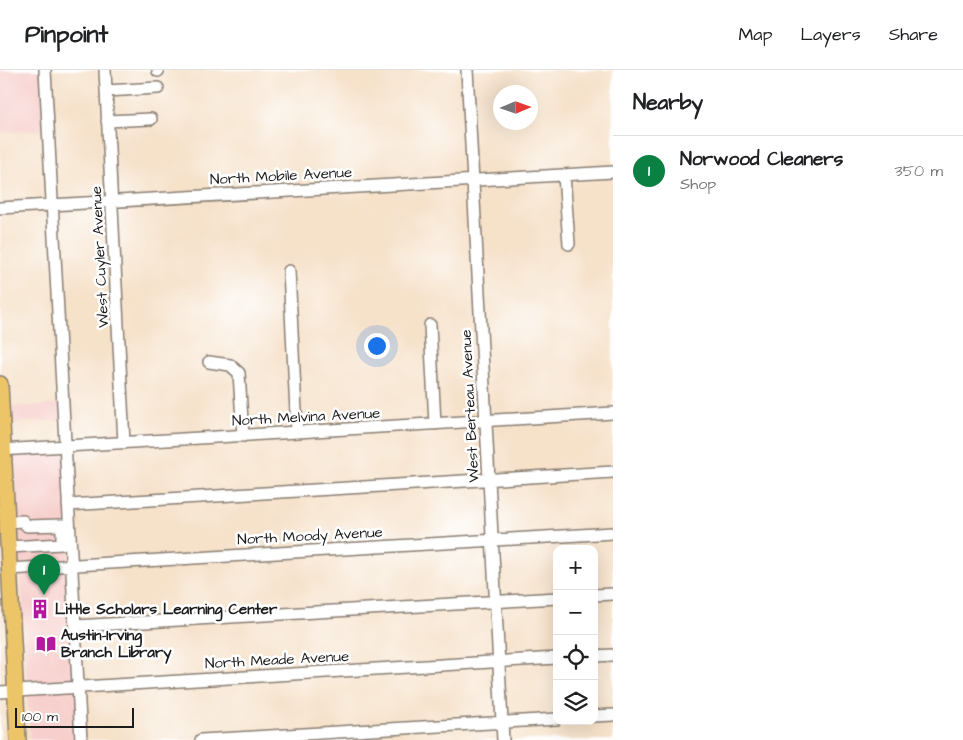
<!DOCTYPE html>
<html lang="en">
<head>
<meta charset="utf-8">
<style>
  :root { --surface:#fff; --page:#f6f6f6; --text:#202124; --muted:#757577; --line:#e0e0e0; --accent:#0b8043 }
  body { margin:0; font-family:"Architects Daughter",sans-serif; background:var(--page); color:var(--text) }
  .controls { position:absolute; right:15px; bottom:15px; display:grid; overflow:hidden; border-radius:10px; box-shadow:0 5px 20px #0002 }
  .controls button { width:45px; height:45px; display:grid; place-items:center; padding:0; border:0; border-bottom:1px solid var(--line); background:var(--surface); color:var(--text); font:25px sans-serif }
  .compass { position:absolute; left:493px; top:15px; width:45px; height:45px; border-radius:50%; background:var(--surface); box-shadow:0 5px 20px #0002; rotate:88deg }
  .scale { position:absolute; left:15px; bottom:12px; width:119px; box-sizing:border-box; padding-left:5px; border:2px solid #1c1c1c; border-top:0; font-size:14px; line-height:18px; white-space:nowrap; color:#1c1c1c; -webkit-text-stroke:4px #fff; paint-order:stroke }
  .you { position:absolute; left:376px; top:275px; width:18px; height:18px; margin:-12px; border:4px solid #fff; border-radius:50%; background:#1a73e8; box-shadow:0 0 0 8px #1a73e833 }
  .badge { display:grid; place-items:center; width:32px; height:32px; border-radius:50%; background:var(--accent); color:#fff; font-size:16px; font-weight:700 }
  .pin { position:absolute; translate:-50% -41px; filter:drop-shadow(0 1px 2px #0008) }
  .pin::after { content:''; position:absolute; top:26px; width:18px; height:15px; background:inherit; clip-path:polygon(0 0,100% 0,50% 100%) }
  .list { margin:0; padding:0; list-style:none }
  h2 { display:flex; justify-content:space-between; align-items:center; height:65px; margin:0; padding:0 20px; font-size:21px }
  h2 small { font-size:16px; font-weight:400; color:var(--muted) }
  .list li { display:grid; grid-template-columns:32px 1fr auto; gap:15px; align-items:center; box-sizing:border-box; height:70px; padding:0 20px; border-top:1px solid var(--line) }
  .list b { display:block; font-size:19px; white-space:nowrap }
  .list p { margin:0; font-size:16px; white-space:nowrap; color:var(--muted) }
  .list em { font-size:16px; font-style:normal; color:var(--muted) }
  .icon { flex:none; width:28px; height:28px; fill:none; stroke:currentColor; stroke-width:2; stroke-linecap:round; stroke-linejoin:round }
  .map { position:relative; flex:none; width:613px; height:670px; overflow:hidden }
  header { display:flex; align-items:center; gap:30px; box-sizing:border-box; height:70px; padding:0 25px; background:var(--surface); border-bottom:1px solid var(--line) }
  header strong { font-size:24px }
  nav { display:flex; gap:28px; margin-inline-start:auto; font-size:18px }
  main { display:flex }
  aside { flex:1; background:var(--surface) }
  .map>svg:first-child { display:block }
  .built { fill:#f7d0cd }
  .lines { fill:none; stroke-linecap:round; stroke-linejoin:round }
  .minor-casing { stroke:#897e72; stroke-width:14 }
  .major-casing { stroke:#897e72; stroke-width:18 }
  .minor { stroke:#fff; stroke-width:11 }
  .major { stroke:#edc569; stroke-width:15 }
  .labels { text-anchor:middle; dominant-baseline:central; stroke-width:5; stroke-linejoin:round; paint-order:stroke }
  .street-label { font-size:15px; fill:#1c1c1c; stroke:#fff }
  .poi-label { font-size:15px; font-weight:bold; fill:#1c1c1c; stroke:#fff; text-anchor:start }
</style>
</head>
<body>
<header>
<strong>Pinpoint</strong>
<nav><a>Map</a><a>Layers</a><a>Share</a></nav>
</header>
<main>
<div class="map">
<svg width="613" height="670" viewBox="0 0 613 670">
  <rect width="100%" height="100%" fill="#fff"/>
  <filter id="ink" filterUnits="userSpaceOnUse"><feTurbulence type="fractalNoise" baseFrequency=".02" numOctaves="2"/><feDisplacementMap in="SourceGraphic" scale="10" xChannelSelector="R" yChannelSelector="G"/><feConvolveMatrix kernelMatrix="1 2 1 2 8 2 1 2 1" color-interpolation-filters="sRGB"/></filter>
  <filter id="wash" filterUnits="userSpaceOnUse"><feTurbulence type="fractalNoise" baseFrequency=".0096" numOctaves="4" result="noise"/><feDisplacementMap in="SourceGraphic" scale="20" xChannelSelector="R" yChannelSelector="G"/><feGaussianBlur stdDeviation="1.12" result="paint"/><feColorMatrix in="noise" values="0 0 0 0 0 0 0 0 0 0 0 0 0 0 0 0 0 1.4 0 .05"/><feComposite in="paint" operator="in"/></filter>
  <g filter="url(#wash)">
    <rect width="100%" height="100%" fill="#f6e1c9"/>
    <path class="built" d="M0,0H46L50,60L0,62Z
      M62,334L63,350L13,353L12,337Z
      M64,377L80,670H30L14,380Z"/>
  </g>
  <g filter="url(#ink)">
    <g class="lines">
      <defs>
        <path id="minor" d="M45,0L81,670
          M105,0L124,373
          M158,0V1
          M467,0L503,670
          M106,21L158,18
          M107,51L151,49
          M564,105L569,174
          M0,138L613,102
          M289,201L297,362
          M430,255L435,354
          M209,292L230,295L239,303L243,366
          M0,380L613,343
          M68,435L613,402
          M7,452L23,451L27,456L62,455V474L8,477
          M9,499L613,463
          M594,525L613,524
          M75,556L557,528
          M594,586L613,585
          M0,622L557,588
          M594,646L613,645
          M201,670L557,649"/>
        <path id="major" d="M0,314L18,670"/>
      </defs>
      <use href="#minor" class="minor-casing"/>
      <use href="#major" class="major-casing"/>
      <use href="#minor" class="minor"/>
      <use href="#major" class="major"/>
    </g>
  </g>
  <defs>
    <symbol id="building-bare" viewBox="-9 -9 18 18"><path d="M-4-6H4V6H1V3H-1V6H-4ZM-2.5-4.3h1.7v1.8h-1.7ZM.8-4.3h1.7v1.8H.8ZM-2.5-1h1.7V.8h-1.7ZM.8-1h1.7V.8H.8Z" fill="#b5179e" stroke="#fff" stroke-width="2.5" paint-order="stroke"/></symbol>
    <symbol id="library-bare" viewBox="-9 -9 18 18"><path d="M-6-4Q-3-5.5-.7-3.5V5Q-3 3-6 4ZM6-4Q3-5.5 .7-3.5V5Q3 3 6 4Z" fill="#b5179e" stroke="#fff" stroke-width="2.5" paint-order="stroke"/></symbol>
  </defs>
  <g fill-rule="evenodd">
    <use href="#building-bare" x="26" y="525" width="28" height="28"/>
    <use href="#library-bare" x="32" y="560" width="28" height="28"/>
  </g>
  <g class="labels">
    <g class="street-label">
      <text transform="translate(281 106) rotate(-3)">North Mobile Avenue</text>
      <text transform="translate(100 187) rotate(-93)">West Cuyler Avenue</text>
      <text transform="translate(470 336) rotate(-93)">West Berteau Avenue</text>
      <text transform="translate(306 347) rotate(-3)">North Melvina Avenue</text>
      <text transform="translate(310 466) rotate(-3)">North Moody Avenue</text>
      <text transform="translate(277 590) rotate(-3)">North Meade Avenue</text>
    </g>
    <g class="poi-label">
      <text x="55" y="539">Little Scholars Learning Center</text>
      <text x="61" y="565">Austin-Irving<tspan x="61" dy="17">Branch Library</tspan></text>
    </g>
  </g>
</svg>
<div class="controls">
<button>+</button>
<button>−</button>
<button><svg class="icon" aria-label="locate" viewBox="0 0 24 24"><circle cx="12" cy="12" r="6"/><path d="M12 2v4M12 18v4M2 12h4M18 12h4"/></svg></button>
<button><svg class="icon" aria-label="layers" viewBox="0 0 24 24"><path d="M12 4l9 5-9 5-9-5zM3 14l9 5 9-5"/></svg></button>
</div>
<svg class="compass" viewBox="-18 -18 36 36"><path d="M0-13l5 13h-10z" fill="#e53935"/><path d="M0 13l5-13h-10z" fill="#757577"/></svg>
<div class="scale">100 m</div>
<div class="you"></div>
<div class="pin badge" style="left:44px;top:525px">1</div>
</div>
<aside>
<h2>Nearby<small></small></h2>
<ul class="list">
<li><span class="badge">1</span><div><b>Norwood Cleaners</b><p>Shop</p></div><em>350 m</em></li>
</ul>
</aside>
</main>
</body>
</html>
